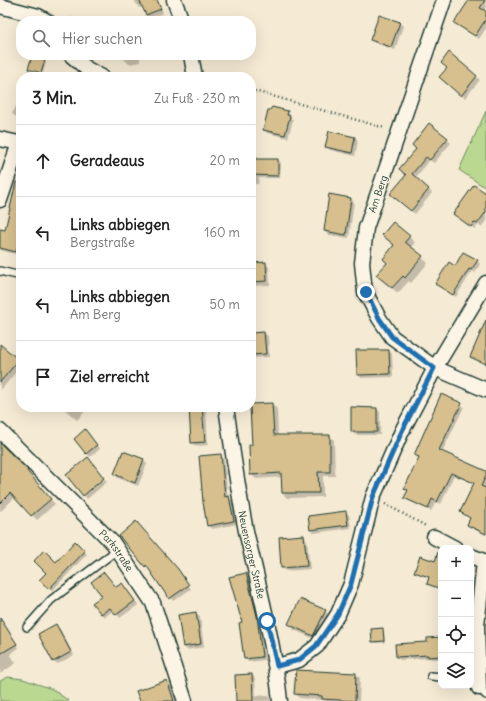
<!DOCTYPE html>
<html lang="de">
<head>
<meta charset="utf-8">
<style>
  :root { --surface:#fff; --page:#f6f6f6; --text:#222; --muted:#767676; --line:#e0e0e0 }
  body { margin:0; font-family:Delius,sans-serif; background:var(--page); color:var(--text) }
  .controls { position:absolute; right:12px; bottom:12px; display:grid; overflow:hidden; border-radius:8px; box-shadow:0 4px 16px #0002 }
  .controls button { width:36px; height:36px; display:grid; place-items:center; padding:0; border:0; border-bottom:1px solid var(--line); background:var(--surface); color:var(--text); font:20px sans-serif }
  .stop { position:absolute; width:12px; height:12px; margin:-9px; border:3px solid #1f6fb2; border-radius:50%; background:#fff }
  .stop.end { background:#1f6fb2; border-color:#fff; box-shadow:0 1px 4px #0008 }
  .list { margin:0; padding:0; list-style:none }
  h2 { display:flex; justify-content:space-between; align-items:center; height:52px; margin:0; padding:0 16px; font-size:17px }
  h2 small { font-size:13px; font-weight:400; color:var(--muted) }
  .list li { display:grid; grid-template-columns:26px 1fr auto; gap:12px; align-items:center; box-sizing:border-box; height:72px; padding:0 16px; border-top:1px solid var(--line) }
  .list b { display:block; font-size:15px; white-space:nowrap }
  .list p { margin:0; font-size:13px; white-space:nowrap; color:var(--muted) }
  .list em { font-size:13px; font-style:normal; color:var(--muted) }
  .icon { flex:none; width:22px; height:22px; fill:none; stroke:currentColor; stroke-width:2; stroke-linecap:round; stroke-linejoin:round }
  .map { position:relative; flex:none; width:486px; height:701px; overflow:hidden }
  .search { position:absolute; background:var(--surface); box-shadow:0 4px 16px #0002; left:16px; top:16px; width:240px; height:44px; display:flex; align-items:center; gap:10px; box-sizing:border-box; padding:0 14px; border-radius:16px; color:var(--muted); font-size:15px }
  .panel { position:absolute; background:var(--surface); box-shadow:0 4px 16px #0002; left:16px; top:72px; width:240px; height:340px; border-radius:16px }
  .map>svg:first-child { display:block }
  .green { fill:#bad890; stroke:#6c8a62 }
  .shadow { fill:#0003 }
  .building { fill:#d7bf8e; stroke:#1f3d34 }
  .lines { fill:none; stroke-linecap:round; stroke-linejoin:round }
  .lane-casing { stroke:#1f3d34; stroke-width:10 }
  .street-casing { stroke:#1f3d34; stroke-width:17 }
  .path { stroke:#1f3d34; stroke-width:2.5; stroke-dasharray:1 3; stroke-linecap:butt }
  .lane { stroke:#fcf5e5; stroke-width:7 }
  .street { stroke:#fcf5e5; stroke-width:14 }
  .route { stroke:#1f6fb2; stroke-width:5 }
  .labels { text-anchor:middle; dominant-baseline:central; stroke-width:3; stroke-linejoin:round; paint-order:stroke }
  .street-label { font-size:10px; fill:#1f3d34; stroke:#fcf5e5 }
</style>
</head>
<body>
<div class="map">
<svg width="486" height="701" viewBox="0 0 486 701">
  <rect width="100%" height="100%" fill="#f5ead4"/>
  <filter id="ink" filterUnits="userSpaceOnUse"><feTurbulence type="fractalNoise" baseFrequency=".025" numOctaves="2"/><feDisplacementMap in="SourceGraphic" scale="8" xChannelSelector="R" yChannelSelector="G"/><feConvolveMatrix kernelMatrix="1 2 1 2 8 2 1 2 1" color-interpolation-filters="sRGB"/></filter>
  <g filter="url(#ink)">
    <path class="green" d="M486,111V188L459,170Z
      M8,677L23,679L52,689L69,701H0V681Z"/>
    <path class="shadow" d="M134,0H158L163,13L150,18L146,15L143,7L139,8Z
      M466,0H486V7L484,11L486,13V28L479,39L456,23L468,2Z
      M69,17L81,19L82,21H68Z
      M399,23L403,26L395,50L375,43L371,40Z
      M450,54L480,80L465,98L443,81L448,68Z
      M123,55H140V62L129,64L123,58Z
      M44,61L46,62L43,73L30,69Z
      M17,105L21,107V120L12,114Z
      M288,112L291,116V118L293,120L288,138L267,133L264,129Z
      M430,125L451,143L434,163L430,160L415,178L432,193L415,214L395,197L407,175L417,149Z
      M355,137L358,141L355,156L330,150L326,146Z
      M251,155H256L259,160H278L281,163L280,178H259L258,184H251Z
      M486,194V221L481,227L478,225L475,229L458,218Z
      M21,195V248L19,255L0,250V236L6,231Z
      M351,199L354,202L349,238L328,235L325,231Z
      M393,223L415,242L411,248L428,263L411,283L409,281L398,293L383,281L388,263L395,245Z
      M477,261L480,264L475,273L472,271L456,297L436,284L455,267Z
      M265,263L269,267L270,285L251,286V264Z
      M264,333L268,336L269,357L252,358L251,357V334Z
      M486,334V365L475,360L472,357Z
      M0,345L21,364V366L0,391Z
      M21,345V360L14,353Z
      M389,351L392,354L393,377L361,378L358,374Z
      M272,404L277,409L278,436H330L334,440L335,476H323V497L287,498L282,493V477L256,479L251,474L253,446L251,405Z
      M461,404L464,407L442,452L486,472V485L485,488L486,489V535L471,528L468,525L471,519L461,512L474,484L454,475L441,504L436,502L431,511L409,501L406,497L409,492L405,488L419,458L415,455Z
      M62,407H89L77,420Z
      M190,407H216L206,408L208,445L196,446L192,443Z
      M376,408L380,412V435H355L352,431Z
      M88,434L100,449L90,457L87,453Z
      M0,444L31,475L30,476L55,504L37,520L15,497L1,511L0,510Z
      M221,455L224,459L228,498H229L233,501L237,524L212,529L208,526Z
      M143,460L147,464L138,486L118,478L115,474Z
      M91,462L107,482L87,499L84,495Z
      M346,512L349,515L351,528L314,533L311,530Z
      M304,536L307,540L310,569L286,571L282,568Z
      M120,537L181,574L191,589L173,601L149,569Z
      M75,543L87,554L52,591L41,580Z
      M441,564V589L428,584L430,578L416,572Z
      M245,574L249,577L260,620L265,660L248,662L245,659L240,624L243,623Z
      M116,588H125L138,605L120,618L114,610L105,617L101,614L103,597Z
      M325,611L330,617L319,641L294,630L289,624Z
      M196,613L200,617L204,647L187,650L183,646Z
      M56,625L60,629L74,655L58,664L54,661Z
      M382,629L384,631L385,642L375,643L373,641Z
      M10,634L19,648L10,654L16,663L0,674V635Z
      M441,638V659H432L430,658L400,660L397,657L396,645L428,643Z
      M355,674L360,678L359,701H326L324,700L299,698L295,693Z
      M252,675L255,678L256,696L268,695L271,699V701H237Z
      M167,682L172,687L177,701H141Z"/>
    <path class="building" d="M139,0H157L161,9L146,15Z
      M469,0H485L480,8L486,11V19L475,36L454,23Z
      M379,15L400,22L391,47L370,40Z
      M449,52L477,76L461,96L439,77L447,68L441,63Z
      M32,56L45,60L41,73L28,69Z
      M272,107L288,111L287,115L290,116L285,135L263,130L268,110H270Z
      M429,123L448,138L430,160L426,157L412,174L429,189L411,211L390,194L406,175L399,169L416,149L412,145Z
      M329,131L355,137L352,153L325,147Z
      M251,159H278V176L251,175Z
      M16,182H21V231L16,252L0,248V229L5,230Z
      M474,185L486,193V212L477,224L474,222L471,227L453,214Z
      M329,194L351,198L346,235L324,231Z
      M393,222L410,236L405,242L423,256L405,278L403,276L392,288L376,275L387,263L383,259L394,245L382,235Z
      M463,252L478,260L471,270L469,269L453,295L435,284L449,262L455,266Z
      M266,262L267,281L251,282V263Z
      M486,320V364L470,357Z
      M264,332L266,354L251,355V333Z
      M0,344L19,360L0,382Z
      M356,350H389L390,374L357,375Z
      M441,394L462,403L439,450L486,471V476L481,486L486,488V534L467,525L470,518L460,512L474,483L451,473L437,502L432,499L428,509L404,498L408,490L404,489L419,457L414,455Z
      M272,403L274,435H330V472H318L319,493H282L281,473L250,475L249,445H252L250,407L251,404Z
      M189,407H202L205,442L191,443Z
      M351,407L377,408V432H351Z
      M85,429L97,445L86,454L74,439Z
      M0,443L28,470L27,471L51,499L31,516L10,493L0,503Z
      M123,451L144,459L135,483L114,474Z
      M221,454L225,497L229,496L234,521L207,526L203,502L199,456Z
      M88,457L104,478L83,496L66,475Z
      M346,511L348,525L310,530L308,516Z
      M136,521L178,569L189,585L169,599L146,565L145,567L119,536Z
      M304,535L307,566L281,568L279,537Z
      M75,541L85,551L49,589L39,580L46,573L34,561L44,550L56,562Z
      M439,549L441,550V589L427,584L429,577L414,572L420,556L435,561Z
      M104,572L116,587L122,583L135,601L116,615L110,608L101,614L92,603L102,596L91,582Z
      M246,573L257,616L262,657L244,659L239,623L242,622L229,577Z
      M300,599L326,610L313,636L288,624Z
      M196,612L201,644L183,647L178,615Z
      M0,618L17,644L0,654Z
      M56,624L71,652L53,662L38,634Z
      M383,628L384,641L372,642L371,629Z
      M441,637V656L428,657V655L396,657L395,644L427,642V638Z
      M296,670L356,673L355,701L322,699V696L294,694Z
      M252,674L253,701H236L235,675Z
      M167,680L174,701H140L136,691Z"/>
    <g class="lines">
      <defs>
        <path id="lane" d="M0,271L21,276
          M27,627L51,600L117,550
          M431,676L441,677
          M471,684L479,688L486,695"/>
        <g id="street">
          <path d="M174,0L182,21"/>
          <path d="M444,0L366,228L362,263L365,292L379,318L392,337L435,368L486,390"/>
          <path d="M0,6L38,16L47,21"/>
          <path d="M71,55L87,69L102,77"/>
          <path d="M191,55L195,77"/>
          <path d="M0,139L19,143"/>
          <path d="M0,200L19,143H21"/>
          <path id="s1" d="M226,407C232,448 238,490 246,531C259,587 274,643 280,701"/>
          <path id="s2" d="M0,431L113,543L153,603L185,701"/>
          <path d="M434,537L455,548"/>
          <path d="M471,556L486,562"/>
          <path d="M277,666L299,660L317,646L338,614L351,584L373,497L402,431L435,368L486,283"/>
          <path d="M479,688L477,626L484,562"/>
        </g>
      </defs>
      <use href="#lane" class="lane-casing"/>
      <use href="#street" class="street-casing"/>
      <path class="path" d="M251,90L385,128
        M385,504L426,526"/>
      <use href="#lane" class="lane"/>
      <use href="#street" class="street"/>
    </g>
  </g>
  <g class="lines" filter="url(#ink)">
    <path class="route" d="M267,621L277,666L299,660L316,646L338,614L351,584L373,497L402,431L434,368L392,337L379,318L366,292"/>
  </g>
  <g class="labels">
    <g class="street-label">
      <text transform="translate(378 194) rotate(-71)">Am Berg</text>
      <text stroke="none"><textPath href="#s2" startOffset="167">Parkstraße</textPath></text>
      <text stroke="none"><textPath href="#s1" startOffset="150">Neuensorger Straße</textPath></text>
    </g>
  </g>
</svg>
<div class="controls">
<button>+</button>
<button>−</button>
<button><svg class="icon" aria-label="locate" viewBox="0 0 24 24"><circle cx="12" cy="12" r="6"/><path d="M12 2v4M12 18v4M2 12h4M18 12h4"/></svg></button>
<button><svg class="icon" aria-label="layers" viewBox="0 0 24 24"><path d="M12 4l9 5-9 5-9-5zM3 14l9 5 9-5"/></svg></button>
</div>
<div class="stop" style="left:267px;top:621px"></div>
<div class="stop end" style="left:366px;top:292px"></div>
<div class="search"><svg class="icon" aria-label="search" viewBox="0 0 24 24"><circle cx="10" cy="10" r="6"/><path d="M15 15l6 6"/></svg>Hier suchen</div>
<section class="panel">
<h2>3 Min.<small>Zu Fuß · 230 m</small></h2>
<ul class="list">
<li><svg class="icon" aria-label="ahead" viewBox="0 0 24 24"><path d="M12 20V5M6 11l6-6 6 6"/></svg><div><b>Geradeaus</b></div><em>20 m</em></li>
<li><svg class="icon" aria-label="left" viewBox="0 0 24 24"><path d="M17 20v-9H6M10 6l-5 5 5 5"/></svg><div><b>Links abbiegen</b><p>Bergstraße</p></div><em>160 m</em></li>
<li><svg class="icon" aria-label="left" viewBox="0 0 24 24"><path d="M17 20v-9H6M10 6l-5 5 5 5"/></svg><div><b>Links abbiegen</b><p>Am Berg</p></div><em>50 m</em></li>
<li><svg class="icon" aria-label="arrive" viewBox="0 0 24 24"><path d="M6 21V4h12l-3 4 3 4H6"/></svg><div><b>Ziel erreicht</b></div></li>
</ul>
</section>
</div>
</body>
</html>
